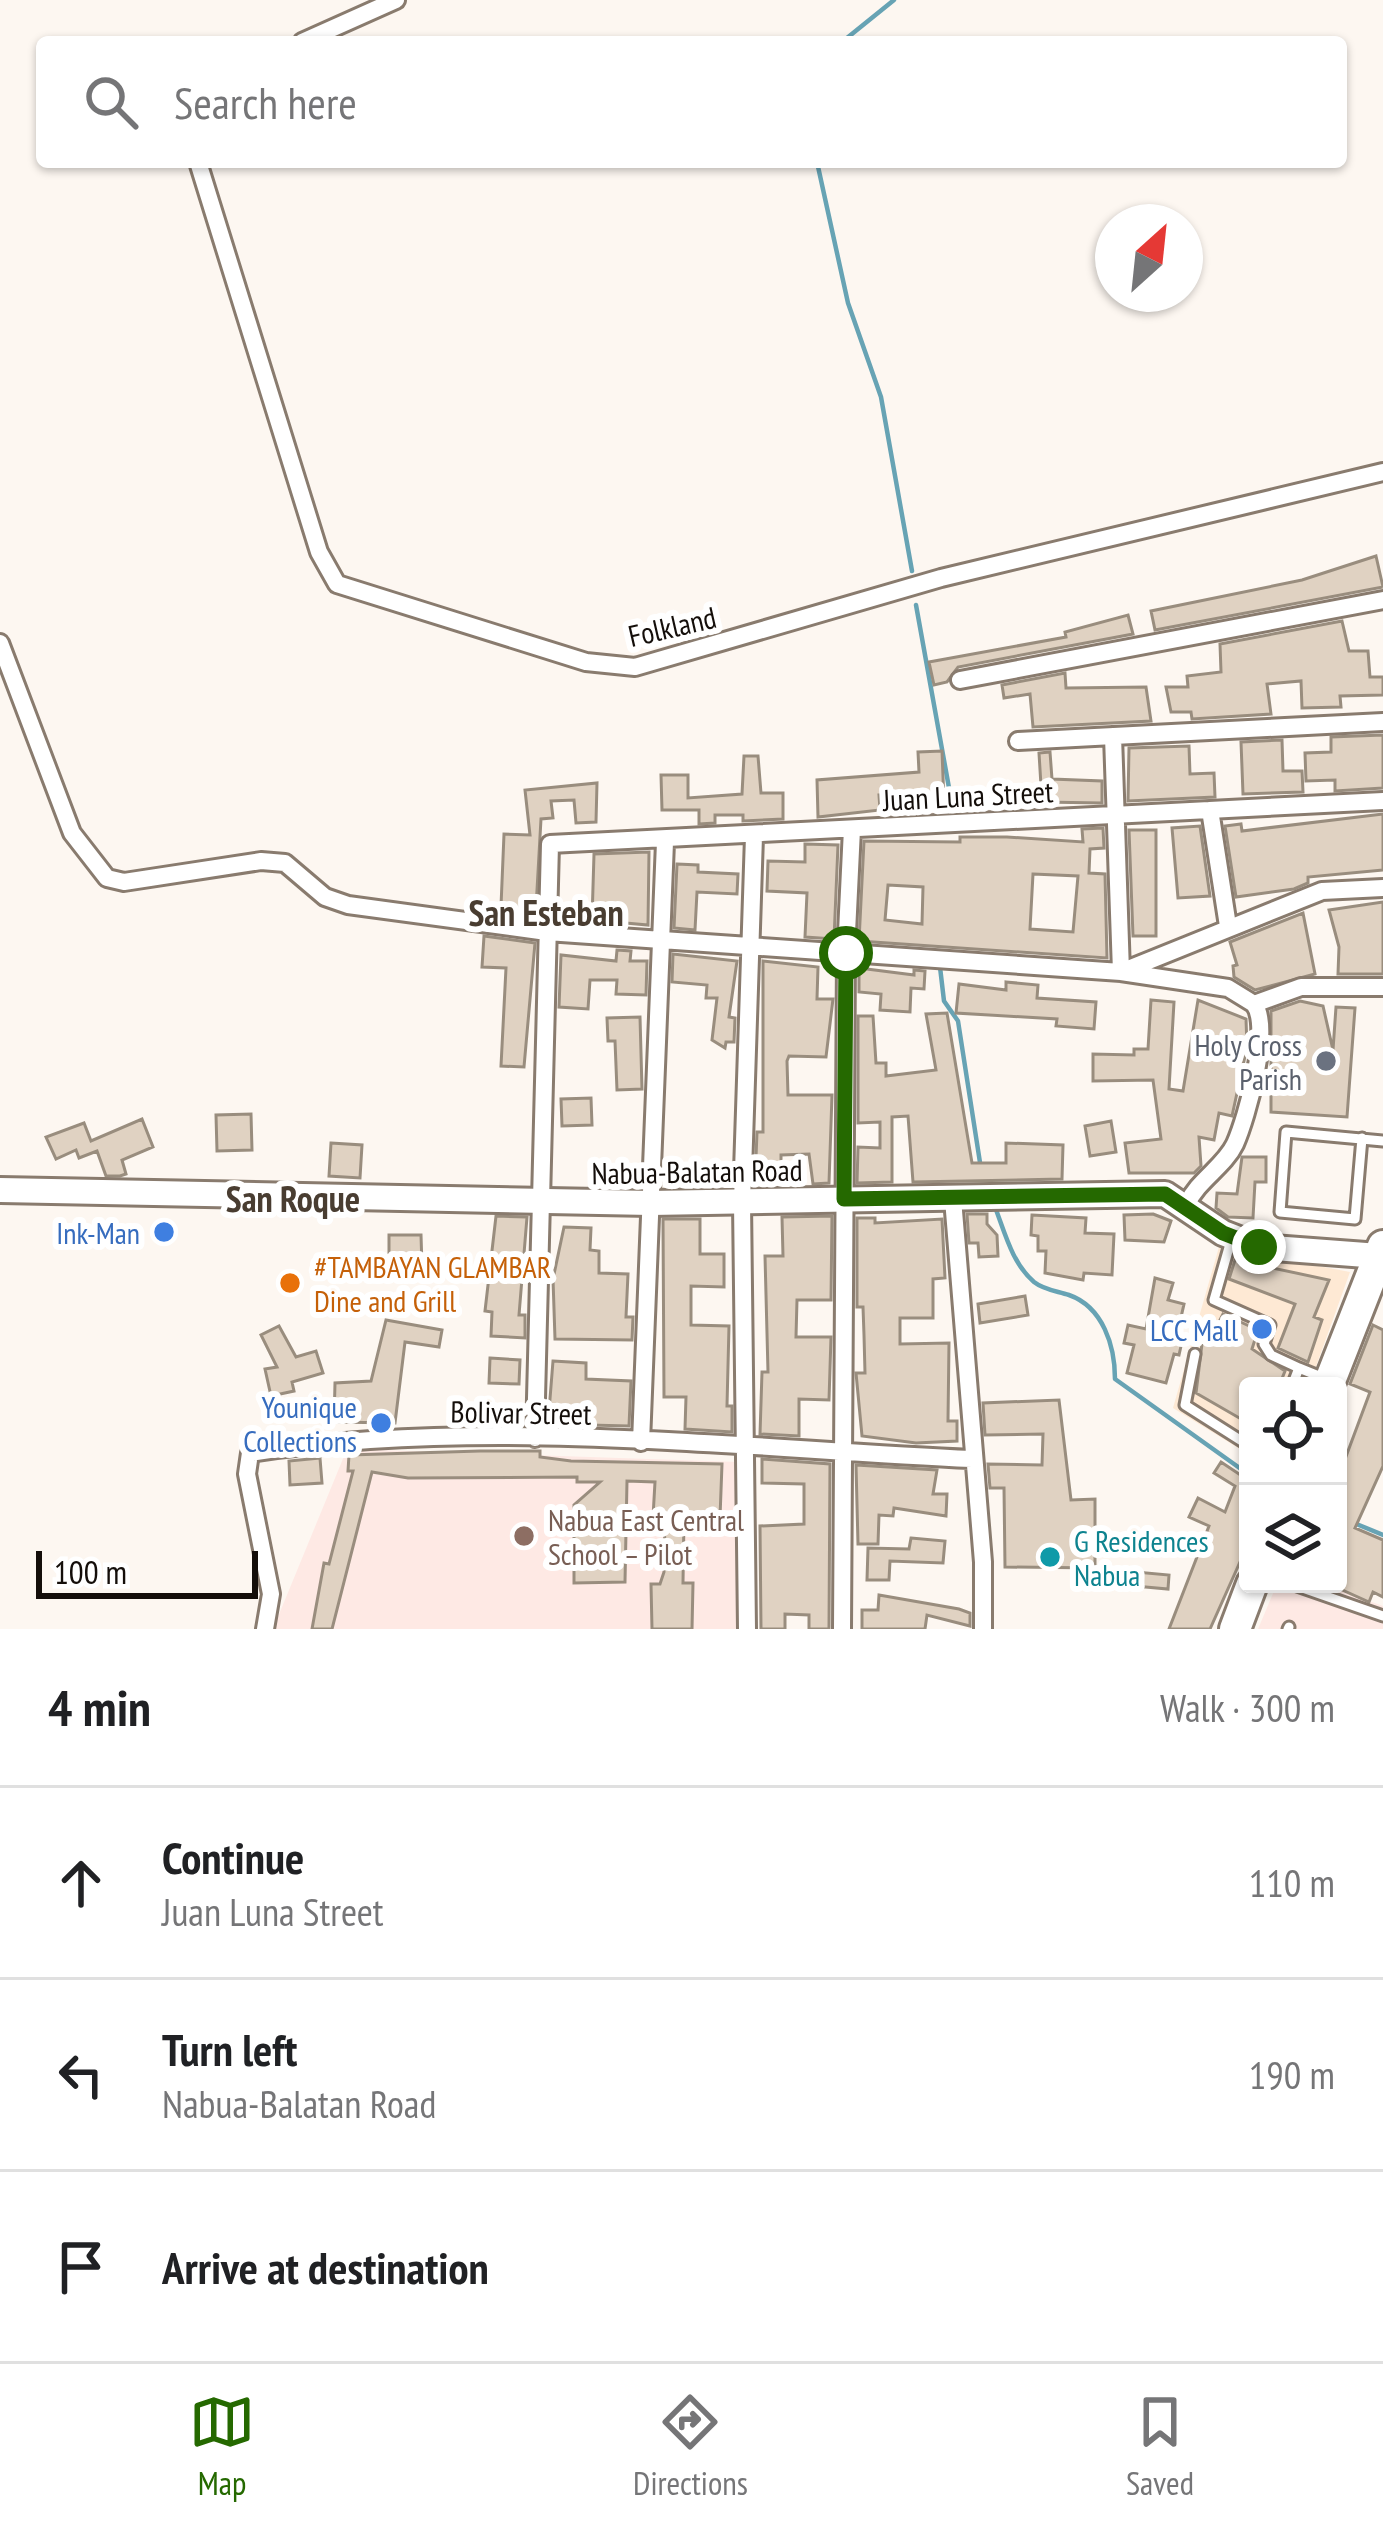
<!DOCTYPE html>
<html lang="en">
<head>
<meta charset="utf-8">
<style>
  :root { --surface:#fff; --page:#f6f6f6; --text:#202124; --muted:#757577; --line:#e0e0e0; --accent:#256900 }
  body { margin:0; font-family:"PT Sans Narrow",sans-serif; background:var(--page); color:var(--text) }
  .controls { position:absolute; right:36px; bottom:36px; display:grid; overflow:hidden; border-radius:12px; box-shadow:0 3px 9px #0004 }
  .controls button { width:108px; height:108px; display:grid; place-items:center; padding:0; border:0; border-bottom:3px solid var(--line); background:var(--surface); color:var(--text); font:60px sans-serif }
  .compass { position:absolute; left:1095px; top:204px; width:108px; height:108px; border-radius:50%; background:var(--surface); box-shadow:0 3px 9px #0004; rotate:27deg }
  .scale { position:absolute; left:36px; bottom:30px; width:222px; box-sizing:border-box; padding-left:12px; border:6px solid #140e0a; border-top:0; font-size:33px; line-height:42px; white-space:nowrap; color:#140e0a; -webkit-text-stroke:9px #fff; paint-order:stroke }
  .stop { position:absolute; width:36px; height:36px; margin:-27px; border:9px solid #256900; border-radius:50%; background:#fff }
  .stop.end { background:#256900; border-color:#fff; box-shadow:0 3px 12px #0008 }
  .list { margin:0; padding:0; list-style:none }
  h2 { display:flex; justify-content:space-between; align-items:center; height:156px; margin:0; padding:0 48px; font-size:51px }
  h2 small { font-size:39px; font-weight:400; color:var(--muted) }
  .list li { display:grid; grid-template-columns:78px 1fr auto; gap:36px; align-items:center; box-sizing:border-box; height:192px; padding:0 48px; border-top:3px solid var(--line) }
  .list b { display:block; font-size:45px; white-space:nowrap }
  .list p { margin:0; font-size:39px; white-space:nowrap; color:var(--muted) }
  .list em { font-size:39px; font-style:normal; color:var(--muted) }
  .icon { flex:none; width:66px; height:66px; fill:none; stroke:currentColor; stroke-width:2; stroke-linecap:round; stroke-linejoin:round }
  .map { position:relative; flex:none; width:1383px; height:1629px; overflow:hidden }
  .search { position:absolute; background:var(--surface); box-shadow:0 3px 9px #0004; left:36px; right:36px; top:36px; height:132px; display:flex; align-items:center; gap:30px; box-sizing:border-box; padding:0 42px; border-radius:12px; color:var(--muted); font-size:45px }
  .sheet { height:732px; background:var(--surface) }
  nav { display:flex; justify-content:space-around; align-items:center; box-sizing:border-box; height:168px; border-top:3px solid var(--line); background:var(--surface); font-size:33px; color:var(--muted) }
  nav a { display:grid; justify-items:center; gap:6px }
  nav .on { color:var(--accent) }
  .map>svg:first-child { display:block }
  .built { fill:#fee9d4 }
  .education { fill:#fee9e4 }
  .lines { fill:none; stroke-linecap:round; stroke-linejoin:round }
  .stream { stroke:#67a3b4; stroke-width:4.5 }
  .building { fill:#e0d2c2; stroke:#998d7e; stroke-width:3; fill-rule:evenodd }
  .lane-casing { stroke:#897b6e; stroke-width:15 }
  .street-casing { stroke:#897b6e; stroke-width:22 }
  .secondary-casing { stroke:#897b6e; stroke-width:30 }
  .highway-casing { stroke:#897b6e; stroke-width:36 }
  .lane { stroke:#fff; stroke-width:9 }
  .street { stroke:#fff; stroke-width:16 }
  .secondary { stroke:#fff; stroke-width:24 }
  .highway { stroke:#fff; stroke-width:30 }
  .route { stroke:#256900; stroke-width:15 }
  .worship-dot { fill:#6b7280; stroke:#fff; stroke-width:4.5 }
  .shop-dot { fill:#3f7fe0; stroke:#fff; stroke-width:4.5 }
  .food-dot { fill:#e8710a; stroke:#fff; stroke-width:4.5 }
  .education-dot { fill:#8d6e63; stroke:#fff; stroke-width:4.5 }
  .culture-dot { fill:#0f9aa8; stroke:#fff; stroke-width:4.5 }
  .labels { text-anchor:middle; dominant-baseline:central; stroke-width:12; stroke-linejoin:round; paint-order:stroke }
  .street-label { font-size:30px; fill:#140e0a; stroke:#fff }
  .worship-label { font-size:30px; fill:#5b616d; stroke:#fff; text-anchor:end }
  .shop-label { font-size:30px; fill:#366cbe; stroke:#fff; text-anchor:end }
  .food-label { font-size:30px; fill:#c56008; stroke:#fff; text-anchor:start }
  .education-label { font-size:30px; fill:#785e54; stroke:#fff; text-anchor:start }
  .culture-label { font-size:30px; fill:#0d838f; stroke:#fff; text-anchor:start }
  .quarter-label { font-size:36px; font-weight:bold; fill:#493d31; stroke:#fff }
</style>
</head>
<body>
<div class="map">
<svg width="1383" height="1629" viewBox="0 0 1383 1629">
  <rect width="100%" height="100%" fill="#fdf7f1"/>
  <path class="built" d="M1219,1247L1350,1272L1309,1386H1248V1454L1173,1408Z"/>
  <path class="education" d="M347,1449L738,1462L736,1629H273Z
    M1277,1584H1323L1383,1606V1629H1258Z"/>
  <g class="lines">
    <path class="stream" d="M842,42L894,0
      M817,162L848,303L881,397L912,571
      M916,605L953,810
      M940,967L944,1001L958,1021L981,1169
      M995,1207C1005,1233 1012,1263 1034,1282C1044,1290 1057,1291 1069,1295C1103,1307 1115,1346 1115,1379L1248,1474
      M1354,1523L1383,1535"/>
  </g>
  <path class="building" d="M1376,556L1383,587L1155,630L1151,611L1302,580Z
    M1128,615L1133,634L958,667L947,682L934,685L929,662L1066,637L1065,632Z
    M1342,621L1349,651H1368L1370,677H1383V695L1340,696L1341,707L1302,708L1301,681L1267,684L1271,714L1192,719L1191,712H1171L1166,687H1188L1187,676L1221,672L1220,644Z
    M1065,673L1066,688L1146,687L1151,721L1033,727L1030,694L1004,698L1002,685Z
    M1383,735V788L1335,791V780L1306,781L1305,753L1331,752V737Z
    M1282,740L1283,771H1302L1303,792L1243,794L1241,742Z
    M1189,746L1190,774L1214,773L1215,797L1128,801L1129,748Z
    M942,751L944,802L909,803L908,794L879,795L880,810L818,817L817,780L919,772L918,752Z
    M1050,752L1052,779L1102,781V803L1042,802L1039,753Z
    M744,756H758L761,793H783V819L743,821V815H715V823L699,824V810H662L661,775H688V798L742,794Z
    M597,783L596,822L576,823L574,800L551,801L553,818L541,819L536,908L501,906L504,834L530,835L525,790Z
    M1383,814V870L1308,877V883L1294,889L1236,897L1225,826L1241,824L1242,831Z
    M1200,826L1210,896L1178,898L1172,828Z
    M1103,828L1104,848L1090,849L1089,873L1105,874L1107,958L859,941L864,841L960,842V837H1007L1083,842L1082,829ZM1033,874L1078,876L1073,932L1030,929ZM888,885L923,887L922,924L885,920Z
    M1129,830H1156V936H1133Z
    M805,844L838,845L834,939L805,937L807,893L767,891L768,861L805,862Z
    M649,852L648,925L592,920L594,854Z
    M677,864L698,865V872L738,874L737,894L697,892L695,930L674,928Z
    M1383,902V974H1338L1339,947L1329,910Z
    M1303,913L1315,974L1255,990L1234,977L1233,966L1237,965L1230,942Z
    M484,936L535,943L524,1067L501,1066L506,968L482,967Z
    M617,950L631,951L630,961H647L646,995L616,994L617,980H590L588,1009L559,1007L561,955L616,961Z
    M673,954L737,961L729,1017L735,1018L734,1042H726L725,1048L712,1040L717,998H706L707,985L672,982Z
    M763,961L818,967L817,999H833L826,1057L789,1056L787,1061L788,1095H832L829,1183L813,1184L809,1154L781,1155V1182H755L757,1132H763Z
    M859,968L914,975V970L925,971L924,989L911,988L910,1012L880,1010L881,994L859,992Z
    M1006,982L1038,985L1037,998L1096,1002L1094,1029L1056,1026L1057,1019L956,1013L959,984L1006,990Z
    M1151,1000L1174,1002L1169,1089L1183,1091L1198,1000L1246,1019L1247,1047L1232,1116L1219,1113L1214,1140L1199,1137L1201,1166L1194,1173H1129L1125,1143L1161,1139L1153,1080L1093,1081V1054L1134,1055V1049H1148Z
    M1300,1001L1323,1006L1333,1050L1336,1007L1355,1008L1347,1117L1271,1112V1011Z
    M947,1013L972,1163H1006V1143L1063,1145L1062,1179L913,1182L908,1116L892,1117V1182L857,1183L858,1147L880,1148V1122L858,1123V1016H873L876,1063H886V1076L936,1070L926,1014Z
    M640,1017L642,1089L617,1090L615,1041H608L607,1018Z
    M591,1098L592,1125L562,1126L561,1099Z
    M251,1114L252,1150L217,1151L216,1115Z
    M142,1119L153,1147L122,1160L126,1174L120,1176H106L97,1151L79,1158L76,1150L56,1159L46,1137L84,1123L91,1141Z
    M1111,1121L1116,1152L1090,1156L1085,1126Z
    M331,1143L362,1145L360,1178L329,1176Z
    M1242,1157H1266V1182H1255L1253,1218L1228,1217L1216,1208L1217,1193L1237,1194Z
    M967,1214H987V1224L997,1235L998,1256L979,1257L978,1243H969Z
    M1153,1214L1171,1221L1164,1242L1125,1240L1124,1215Z
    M1032,1215L1086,1218L1085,1233L1114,1234L1112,1275L1084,1273L1083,1280L1045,1273L1046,1251H1038V1236L1031,1235Z
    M496,1216L527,1217L519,1315H525V1338L491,1336L492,1312L485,1311Z
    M832,1216L831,1300H797L796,1337H831L829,1400L799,1399V1436L760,1434L762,1372H768L765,1256H783L782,1217Z
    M857,1218H875V1223L942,1219L945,1278L933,1279V1318H900V1344L949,1343L948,1421H957V1441L916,1443L862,1436L856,1373H865L864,1335L863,1307H857Z
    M663,1219H700V1254H724V1287L691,1286V1325L729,1326L727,1406H732V1432L685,1429L686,1397H664Z
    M564,1227L591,1228L590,1250L599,1251V1273L628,1274L626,1317H633L632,1340L555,1339L553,1279Z
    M389,1235H421L422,1267H389Z
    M1235,1260L1329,1280L1314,1317L1322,1320L1308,1362L1278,1348L1295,1304L1229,1279Z
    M1155,1278L1173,1283L1168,1300L1184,1304L1177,1335L1183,1337L1179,1355L1174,1354L1166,1383L1127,1373L1134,1345L1124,1343L1128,1325L1146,1329Z
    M1025,1296L1028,1315L980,1323L978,1304Z
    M1223,1314L1258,1330L1252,1349L1285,1371L1279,1386H1248V1423L1196,1393L1205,1319L1217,1326Z
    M386,1320L442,1330L439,1347L405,1342L395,1423L334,1422L335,1383L371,1381Z
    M1373,1325L1383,1330V1466L1355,1528L1383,1540V1597L1373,1592L1369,1602L1338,1588V1478L1370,1392L1350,1384Z
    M279,1326L296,1357L316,1351L323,1373L292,1382L294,1391L271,1396L265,1369L277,1367L261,1335Z
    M490,1358L520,1360L519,1384L489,1383Z
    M553,1361L586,1363V1379L631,1381L629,1426L548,1424Z
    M1059,1400L1071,1500L1095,1499V1568L1005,1567L1004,1488H990L988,1464L1042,1465L1043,1434L985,1435L983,1403Z
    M480,1451H540V1457L571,1461L722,1464L720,1517L684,1518L683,1583H693L692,1629H652L651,1584H660L664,1572L665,1517H653L655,1482L627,1481L625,1582L574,1583V1505L600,1482H577V1477L408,1478L372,1472L332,1629H312L324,1563L329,1564L353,1471H348L349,1455Z
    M320,1458L322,1483L290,1485L289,1461Z
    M762,1459L830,1464L829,1629H809V1615L785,1614V1629H761L760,1526L804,1524V1484L762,1483Z
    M1221,1462L1248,1480L1244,1521L1248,1544L1210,1629H1169L1209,1526L1189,1517L1198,1498L1225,1512L1235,1486L1214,1473Z
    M856,1465L937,1470L933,1494H947L946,1516L894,1508L893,1516L879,1515L878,1544H858Z
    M911,1538L945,1541L943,1563L890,1561L889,1580H867L868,1548L909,1549Z
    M1114,1570L1169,1575L1168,1589L1112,1584Z
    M879,1595L959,1609L970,1613V1626L927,1615L925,1629H862V1610H878Z"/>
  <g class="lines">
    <defs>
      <path id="lane" d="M1362,1138L1355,1219L1280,1212L1286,1132L1383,1141
        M1232,1237L1214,1300L1270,1325L1264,1344L1271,1355L1299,1368
        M1195,1354L1185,1405L1248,1445
        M1292,1386L1299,1368L1326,1379
        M1291,1584L1383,1616
        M1288,1629L1289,1627"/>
      <path id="street" d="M302,42L396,0
        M198,162L319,552L337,584L586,662L635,667L941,578L1383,472
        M0,643L72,833L107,878L124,882L261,861L285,863L325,897L348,905L547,932L1121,972L1228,988L1254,1004L1301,987H1383
        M960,680L1383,600
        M1113,736L1121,972L1322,891L1383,888
        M1018,741L1383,722
        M1210,810L1228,926
        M953,1199L983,1562V1629
        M1187,1204C1198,1180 1224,1167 1235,1144C1247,1117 1272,1027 1254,1004
        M535,1438L550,844L1383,801
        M641,1442L665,842
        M265,1629L271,1594L247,1474L250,1453C487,1417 733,1448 972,1459
        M747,1629L742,1202L754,836
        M842,1629L846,953L852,829"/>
      <path id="secondary" d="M0,1190L651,1203L1165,1194L1223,1233L1259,1247L1379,1256"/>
      <path id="highway" d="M1328,1386L1383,1246
        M1235,1629L1252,1584"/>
    </defs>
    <use href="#lane" class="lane-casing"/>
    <use href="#street" class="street-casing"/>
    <use href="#secondary" class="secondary-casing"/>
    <use href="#highway" class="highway-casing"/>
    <use href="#lane" class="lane"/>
    <use href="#street" class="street"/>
    <use href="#secondary" class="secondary"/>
    <use href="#highway" class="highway"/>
  </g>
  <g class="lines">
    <path class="route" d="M846,953L844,1199L1165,1194L1223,1233L1259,1247"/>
  </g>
  <circle class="worship-dot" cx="1326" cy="1061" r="12"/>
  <g class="shop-dot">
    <circle cx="164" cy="1232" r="12"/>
    <circle cx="1262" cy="1329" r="12"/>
    <circle cx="381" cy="1423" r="12"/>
  </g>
  <circle class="food-dot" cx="290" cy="1283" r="12"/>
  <circle class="education-dot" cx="524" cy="1536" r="12"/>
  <circle class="culture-dot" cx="1050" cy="1557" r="12"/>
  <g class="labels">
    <g class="street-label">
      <text transform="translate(672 626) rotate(-13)">Folkland</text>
      <text transform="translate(968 795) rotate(-3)">Juan Luna Street</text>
      <text transform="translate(697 1171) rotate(-1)">Nabua-Balatan Road</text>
      <text transform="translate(521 1412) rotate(1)">Bolivar Street</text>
    </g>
    <g class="worship-label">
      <text x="1302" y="1044">Holy Cross<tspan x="1302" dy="34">Parish</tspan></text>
    </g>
    <g class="shop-label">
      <text x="140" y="1232">Ink-Man</text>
      <text x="1238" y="1329">LCC Mall</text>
      <text x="357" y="1406">Younique<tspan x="357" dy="34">Collections</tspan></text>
    </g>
    <g class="food-label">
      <text x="314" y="1266">#TAMBAYAN GLAMBAR<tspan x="314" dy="34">Dine and Grill</tspan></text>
    </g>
    <g class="education-label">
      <text x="548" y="1519">Nabua East Central<tspan x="548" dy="34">School – Pilot</tspan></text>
    </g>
    <g class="culture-label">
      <text x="1074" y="1540">G Residences<tspan x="1074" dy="34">Nabua</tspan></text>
    </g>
    <g class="quarter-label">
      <text x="546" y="912">San Esteban</text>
      <text x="293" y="1198">San Roque</text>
    </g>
  </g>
</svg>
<div class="controls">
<button><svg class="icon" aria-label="locate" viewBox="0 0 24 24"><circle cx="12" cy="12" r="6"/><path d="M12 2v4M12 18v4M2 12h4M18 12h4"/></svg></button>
<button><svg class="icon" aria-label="layers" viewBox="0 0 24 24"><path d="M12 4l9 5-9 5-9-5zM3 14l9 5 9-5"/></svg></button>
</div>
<svg class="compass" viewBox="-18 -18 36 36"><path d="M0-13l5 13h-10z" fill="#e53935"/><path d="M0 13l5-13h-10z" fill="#757577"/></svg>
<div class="scale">100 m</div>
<div class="stop" style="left:846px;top:953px"></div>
<div class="stop end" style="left:1259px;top:1247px"></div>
<div class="search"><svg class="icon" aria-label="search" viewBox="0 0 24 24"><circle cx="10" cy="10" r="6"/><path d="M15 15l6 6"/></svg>Search here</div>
</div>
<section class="sheet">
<h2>4 min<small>Walk · 300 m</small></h2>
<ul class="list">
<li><svg class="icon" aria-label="ahead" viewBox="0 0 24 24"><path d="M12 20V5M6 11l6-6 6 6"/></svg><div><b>Continue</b><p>Juan Luna Street</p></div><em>110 m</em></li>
<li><svg class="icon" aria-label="left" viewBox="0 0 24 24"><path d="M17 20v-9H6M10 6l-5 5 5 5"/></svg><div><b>Turn left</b><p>Nabua-Balatan Road</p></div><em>190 m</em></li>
<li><svg class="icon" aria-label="arrive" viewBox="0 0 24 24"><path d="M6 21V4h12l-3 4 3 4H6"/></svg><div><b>Arrive at destination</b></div></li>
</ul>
</section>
<nav>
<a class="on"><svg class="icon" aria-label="map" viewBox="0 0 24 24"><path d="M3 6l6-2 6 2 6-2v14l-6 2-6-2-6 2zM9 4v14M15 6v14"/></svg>Map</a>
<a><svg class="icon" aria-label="directions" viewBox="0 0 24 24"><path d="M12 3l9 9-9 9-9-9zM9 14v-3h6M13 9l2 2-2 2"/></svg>Directions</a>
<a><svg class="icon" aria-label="saved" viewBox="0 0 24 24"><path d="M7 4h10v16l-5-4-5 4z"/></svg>Saved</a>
</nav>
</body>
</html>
